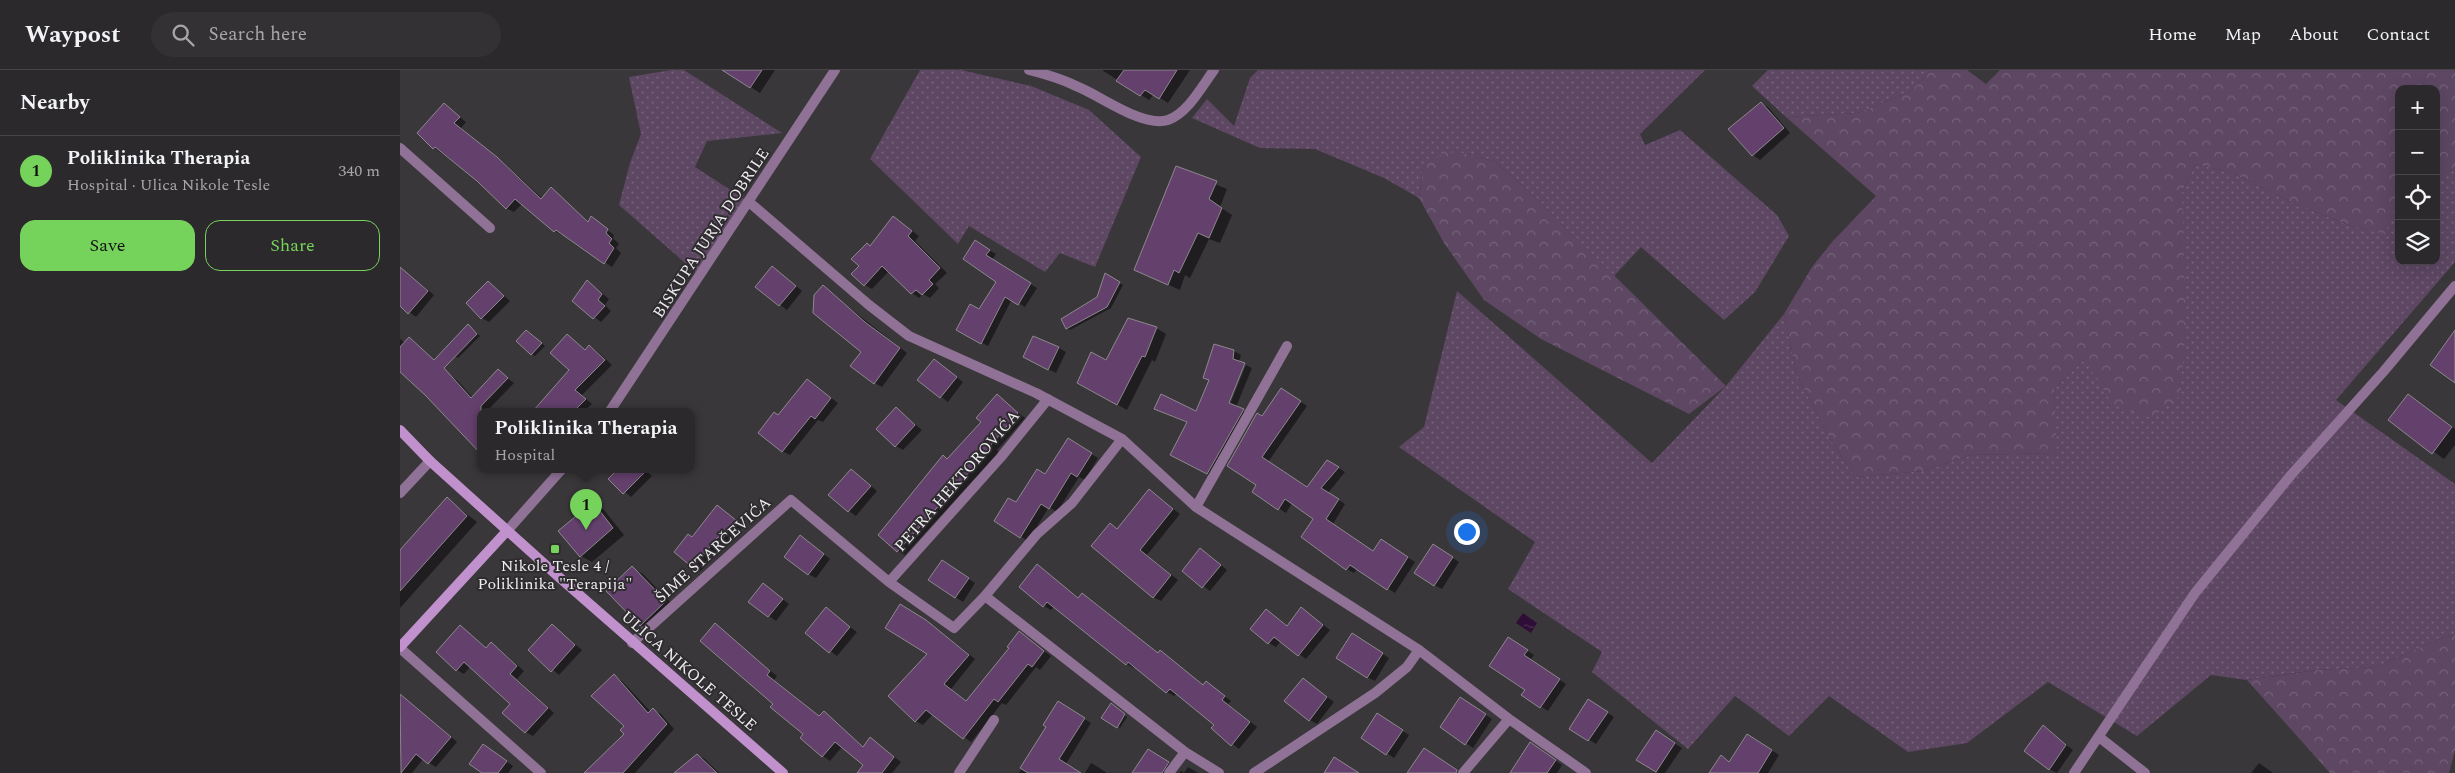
<!DOCTYPE html>
<html lang="en">
<head>
<meta charset="utf-8">
<style>
  :root { --surface:#2c292c; --page:#343134; --text:#f1f3f6; --muted:#a6a6a9; --line:#484548; --accent:#75d25b }
  body { margin:0; font-family:Spectral,serif; background:var(--page); color:var(--text) }
  .controls { position:absolute; right:15px; top:15px; display:grid; overflow:hidden; border-radius:10px; box-shadow:0 5px 20px #0002 }
  .controls button { width:45px; height:45px; display:grid; place-items:center; padding:0; border:0; border-bottom:1px solid var(--line); background:var(--surface); color:var(--text); font:25px sans-serif }
  .you { position:absolute; left:1066px; top:461px; width:18px; height:18px; margin:-12px; border:4px solid #fff; border-radius:50%; background:#1a73e8; box-shadow:0 0 0 8px #1a73e833 }
  .badge { display:grid; place-items:center; width:32px; height:32px; border-radius:50%; background:var(--accent); color:#111; font-size:16px; font-weight:700 }
  .pin { position:absolute; translate:-50% -41px; filter:drop-shadow(0 1px 2px #0008) }
  .pin::after { content:''; position:absolute; top:26px; width:18px; height:15px; background:inherit; clip-path:polygon(0 0,100% 0,50% 100%) }
  .popup { position:absolute; left:77px; top:338px; width:218px; height:65px; box-sizing:border-box; display:grid; place-content:center; border-radius:10px; background:var(--surface); filter:drop-shadow(0 1px 4px #0005); font-size:16px; white-space:nowrap; color:var(--muted) }
  .popup b { font-size:19px; color:var(--text) }
  .popup::after { content:''; position:absolute; left:50%; top:100%; margin-left:-10px; border:10px solid transparent; border-top-color:var(--surface) }
  .list { margin:0; padding:0; list-style:none }
  h2 { display:flex; justify-content:space-between; align-items:center; height:65px; margin:0; padding:0 20px; font-size:21px }
  h2 small { font-size:16px; font-weight:400; color:var(--muted) }
  .list li { display:grid; grid-template-columns:32px 1fr auto; gap:15px; align-items:center; box-sizing:border-box; height:70px; padding:0 20px; border-top:1px solid var(--line) }
  .list b { display:block; font-size:19px; white-space:nowrap }
  .list p { margin:0; font-size:16px; white-space:nowrap; color:var(--muted) }
  .list em { font-size:16px; font-style:normal; color:var(--muted) }
  .actions { display:flex; gap:10px; padding:15px 20px }
  .actions a { flex:1; padding:11px 0; border:1px solid var(--accent); border-radius:15px; text-align:center; font-size:18px; color:var(--accent) }
  .actions .main { background:var(--accent); color:#111 }
  .icon { flex:none; width:28px; height:28px; fill:none; stroke:currentColor; stroke-width:2; stroke-linecap:round; stroke-linejoin:round }
  .map { position:relative; flex:none; width:2055px; height:703px; overflow:hidden }
  header { display:flex; align-items:center; gap:30px; box-sizing:border-box; height:70px; padding:0 25px; background:var(--surface); border-bottom:1px solid var(--line) }
  header strong { font-size:24px }
  nav { display:flex; gap:28px; margin-inline-start:auto; font-size:18px }
  .search { width:350px; height:45px; background:var(--page); display:flex; align-items:center; gap:12px; box-sizing:border-box; padding:0 18px; border-radius:28px; color:var(--muted); font-size:19px }
  main { display:flex }
  aside { flex:1; background:var(--surface) }
  .map>svg:first-child { display:block }
  .grass { fill:url(#grass-dots) }
  .forest { fill:url(#forest-crowns) }
  .water { fill:url(#water-ripples) }
  .shadow { fill:#0007 }
  .building { fill:#64416d; stroke:#8c888d }
  .lines { fill:none; stroke-linecap:round; stroke-linejoin:round }
  .street { stroke:#8f7296; stroke-width:10 }
  .secondary { stroke:#c091cc; stroke-width:10 }
  .poi-dot { fill:#75d25b; stroke:#2f2c30; stroke-width:2 }
  .labels { text-anchor:middle; dominant-baseline:central; stroke-width:4; stroke-linejoin:round; paint-order:stroke }
  .street-label { font-size:16px; fill:#eeecef; stroke:#2f2c30 }
  .poi-label { font-size:16px; fill:#eeecef; stroke:#2f2c30 }
</style>
</head>
<body>
<header>
<strong>Waypost</strong>
<div class="search"><svg class="icon" aria-label="search" viewBox="0 0 24 24"><circle cx="10" cy="10" r="6"/><path d="M15 15l6 6"/></svg>Search here</div>
<nav><a>Home</a><a>Map</a><a>About</a><a>Contact</a></nav>
</header>
<main>
<aside>
<h2>Nearby<small></small></h2>
<ul class="list">
<li><span class="badge">1</span><div><b>Poliklinika Therapia</b><p>Hospital · Ulica Nikole Tesle</p></div><em>340 m</em></li>
</ul>
<div class="actions"><a class="main">Save</a><a>Share</a></div>
</aside>
<div class="map">
<svg width="2055" height="703" viewBox="0 0 2055 703">
  <defs>
    <pattern id="grass-dots" width="8" height="8" patternUnits="userSpaceOnUse" patternTransform="scale(1.25)"><rect width="8" height="8" fill="#5d4763"/><path d="M2 2h.1M6 6h.1" fill="none" stroke="#75627a" stroke-width="1.8" stroke-linecap="round"/></pattern>
    <pattern id="forest-crowns" width="20" height="18" patternUnits="userSpaceOnUse" patternTransform="scale(1.25)"><rect width="20" height="18" fill="#5d4763"/><path d="M2 6a3 3 0 1 1 6 0M12 15a3 3 0 1 1 6 0" fill="none" stroke="#75627a"/></pattern>
    <pattern id="water-ripples" width="26" height="14" patternUnits="userSpaceOnUse" patternTransform="scale(1.25)"><rect width="26" height="14" fill="#2e0d36"/><path d="M2 4q2-2 4 0t4 0M15 11q2-2 4 0t4 0" fill="none" stroke="#4d3053"/></pattern>
  </defs>
  <rect width="100%" height="100%" fill="#3a373a"/>
  <path class="grass" d="M271,0H284L382,63L307,71L295,97L349,132L300,206L219,135L230,93L241,64L229,7Z
    M520,0H561L631,16L689,40L741,87L695,197L660,183L645,202L569,156L558,174L470,89Z
    M858,0H1305L1240,64L1245,75L1280,60L1377,145L1389,166L1355,222L1324,250L1241,177L1214,206L1137,129L1096,92L1064,83L1023,97L1019,128L984,108L915,79L860,78L792,48L807,29L834,56L850,8Z
    M1368,0H1531L1511,21L1458,43L1386,47L1352,16Z
    M1795,94L1830,102L1889,131L1951,156L1985,163L1999,126V191H2036V106L2055,99V192L1936,330L2055,414V566L2044,567L1976,597L1916,600L1847,610L1811,605L1737,666L1648,612L1567,673L1508,682L1429,626L1389,666L1335,626L1288,679L1192,602L1202,582L1108,519L1135,472L999,377L1024,357L1057,221L1252,393L1326,316L1384,244L1397,305L1429,367L1455,407L1523,401L1571,385L1656,383L1654,319L1684,289L1782,123Z"/>
  <path class="forest" d="M1531,0H1567L1586,14L1600,0H2055V99L2036,106V19H1999V126L1985,164L1951,156L1889,131L1830,102L1795,94L1782,123L1786,256L1780,326L1751,348L1713,335L1684,289L1654,319L1657,383L1571,385L1523,401L1455,407L1429,367L1397,305L1384,244L1412,197L1432,172L1476,126L1386,47L1458,43L1511,21Z
    M1045,82L1064,83L1096,92L1137,129L1326,316L1289,344L1141,269L1084,230L1044,173L1019,128L1023,97Z
    M2055,566V680L2049,703H1930L1847,610L1917,600L1976,597L2044,567Z"/>
  <path class="water" d="M1123,543L1137,553L1131,563L1116,553Z"/>
  <path class="shadow" d="M324,0H375L360,23Z
    M702,0H790L768,33L754,24L749,30Z
    M1361,33L1368,37L1390,63L1360,90L1353,85L1330,59Z
    M44,35L66,52L61,58L104,93L143,129L151,119L189,152L198,153L214,165L213,168L219,174L216,178L221,183L212,197L164,163L162,165L155,161L122,134L114,142L106,138L78,110L34,78Z
    M776,98L827,119L820,137L832,145L820,173L809,169L790,208L785,205L780,220L736,200Z
    M493,147L519,166L515,171L547,203L535,214L539,218L530,228L523,224L519,228L512,223L489,201L472,219L465,215L460,196L467,174L471,176Z
    M575,172L596,184L592,190L637,218L625,237L612,229L588,276L558,260L579,241L597,211Z
    M4,201L34,225L16,247L0,235V206Z
    M379,202L402,221L387,240L357,217Z
    M706,205L723,215L711,238L670,260L667,258L698,228Z
    M88,212L110,231L89,252L82,248Z
    M188,212L209,229L205,235L211,241L201,252L174,231Z
    M423,217L507,283L482,317L475,313L462,282Z
    M71,258L80,266L58,288L55,286Z
    M756,258L766,264L755,292L752,290L727,340L679,313Z
    M130,263L145,276L135,286L132,284Z
    M167,266L186,281L190,276L197,281L212,295L182,325L192,334L184,341H141L138,338L171,300Z
    M0,269L58,311L73,328L98,301L114,313L87,341H81V383L26,324L0,300Z
    M659,278L666,282L656,303L625,287Z
    M834,281L841,285L825,338L828,339L846,295L852,298L836,337L850,344L814,407L779,388L788,353L762,342L796,343Z
    M535,290L563,312L548,332L519,310Z
    M408,311L438,333L423,352L418,350L390,385L382,381L379,346Z
    M888,323L907,336L868,392L908,418L935,396L945,402L928,423L945,434L933,454L974,482L989,475L1015,492L995,523L957,499L954,503L947,499L902,466L915,449L892,433L886,443L854,422L858,415L863,347Z
    M2009,325L2055,359V375L2044,389L1989,349Z
    M597,326L625,348L597,380L599,382L505,485L498,481L548,390L582,352Z
    M496,339L522,360L503,380L496,376Z
    M675,374L698,388L685,410L679,407L657,442L649,437L628,471L595,451L646,405Z
    M219,399H244L252,406L231,427L210,409Z
    M452,400L477,421L456,446L449,441Z
    M749,421L780,444L747,485L778,510L761,531L753,527L718,460Z
    M47,429L77,452L0,538V481Z
    M193,434L204,440L224,465L192,492L181,486Z
    M318,437L343,456L330,473L325,470L301,501L294,497Z
    M407,471L430,489L416,508L408,504Z
    M1041,480L1059,492L1042,519L1034,515Z
    M808,484L827,500L810,521L783,501Z
    M549,495L575,513L563,532L530,510Z
    M637,496L679,528L682,525L690,529L759,584L767,586L804,616L806,613L831,631L828,634L857,657L839,679L812,658L815,655L777,623L774,626L767,622L735,597L734,598L726,594L654,537L651,540L644,536L620,517Z
    M232,498L243,504L276,538L252,562L241,555Z
    M364,515L389,534L376,551L350,532Z
    M500,535L534,556L575,589L551,619L567,632L610,578L619,563L651,586L640,600L636,597L606,635L602,633L571,672L533,644L523,655L516,651L529,584Z
    M426,539L457,562L437,586L407,563Z
    M902,539L930,560L906,589L881,571L876,577L869,573L866,541L888,556Z
    M152,555L182,580L159,605L130,580Z
    M315,555L377,606L374,610L420,647L424,643L464,677L471,669L501,692L492,703H462L465,695L442,677L430,691L423,686L402,668L405,664L375,634Z
    M60,557L87,578L91,574L98,578L124,601L117,609L154,643L133,666L126,662L112,634L70,597L64,604L57,600Z
    M960,569L989,588L975,611L967,607Z
    M1116,573L1134,585L1130,590L1166,614L1148,641L1123,625L1127,619Z
    M214,606L222,611L251,642L253,640L261,644L274,659L235,703H186L226,664Z
    M903,609L934,632L917,654L910,650Z
    M0,624L57,672L36,697L23,689L12,703H0Z
    M659,633L691,653L666,694L679,703H619L648,656Z
    M1068,633L1092,649L1073,678L1041,656Z
    M1196,635L1214,647L1196,674L1171,658Z
    M714,636L727,647L720,658L703,648Z
    M984,649L1009,665L994,688L962,667Z
    M1643,657L1673,680L1657,703L1649,699Z
    M1263,666L1282,678L1265,703H1259L1238,689Z
    M1355,669L1379,685L1368,703H1310L1321,686L1330,692Z
    M1138,678L1162,695L1157,703H1112Z
    M91,680L113,696L108,703H84Z
    M748,680L775,697L771,703H734Z
    M297,685L305,689L319,703H281Z
    M691,693L698,697L707,703H685Z
    M1859,693L1873,703H1851Z
    M788,697L795,701L798,703H779L781,701L784,703Z"/>
  <path class="building" d="M322,0H362L350,18Z
    M724,0H777L759,29L745,20L740,26L716,11Z
    M1361,32L1384,58L1352,86L1328,59Z
    M44,33L60,47L54,53L97,87L141,129L151,117L188,152L191,146L208,159L206,163L212,169L209,173L214,178L204,194L156,160L154,162L115,129L106,139L77,111L35,77L33,79L17,63Z
    M776,96L817,111L809,129L822,138L809,168L798,163L779,203L774,200L768,215L734,200Z
    M493,146L512,161L508,166L540,198L529,210L533,214L522,225L516,220L511,224L482,196L464,216L451,204L459,196L451,189L467,173L470,176Z
    M575,170L590,180L586,185L631,213L618,235L605,227L581,274L556,260L570,234L579,239L596,212L563,189Z
    M372,196L396,216L379,236L355,217Z
    M0,197L28,221L8,244L0,236Z
    M705,203L720,212L707,237L666,259L661,249L697,227Z
    M187,210L202,224L198,230L205,236L193,249L172,231Z
    M88,211L104,226L81,249L66,233Z
    M423,215L466,253L500,278L474,314L450,296L461,282L413,243L414,225Z
    M728,248L757,257L745,287L742,286L717,335L677,313L691,282L706,290Z
    M68,254L77,264L44,298L71,328L98,299L108,308L81,336V384L25,325L0,302V277L9,267L34,290Z
    M126,260L142,273L131,285L116,271Z
    M2055,260V313L2030,295Z
    M167,264L185,280L189,275L205,290L175,320L186,329L174,341H133L169,300L150,283Z
    M633,266L659,277L648,300L623,287Z
    M814,274L834,280L833,289L845,293L829,333L844,339L807,404L770,385L787,352L754,339L761,324L796,341L809,310L803,308Z
    M534,289L557,307L540,328L517,310Z
    M407,309L431,328L415,349L411,346L382,382L358,363L374,342L378,345Z
    M881,318L901,331L862,387L907,417L927,390L939,397L921,418L939,429L926,449L973,481L981,469L1008,487L987,520L950,495L946,500L901,467L913,449L885,429L878,440L852,422L856,415L827,396L857,343L862,346Z
    M597,324L618,343L590,376L592,377L497,482L478,465L543,385L547,389L581,352L576,348Z
    M2008,324L2052,357L2032,384L1988,350Z
    M496,337L515,355L495,377L476,359Z
    M668,368L692,383L677,407L671,403L649,439L641,434L620,468L594,451L608,428L616,432L637,399L645,404Z
    M218,399H248L223,424L208,409Z
    M451,399L471,416L448,442L428,425Z
    M749,419L773,439L740,480L771,505L753,528L691,476L710,453L717,459Z
    M47,427L67,446L0,521V480Z
    M193,432L213,458L180,487L158,461Z
    M317,435L337,451L322,469L318,467L293,498L274,482L288,464L292,467Z
    M400,465L424,484L408,505L384,487Z
    M1033,474L1053,487L1034,516L1014,503Z
    M800,478L821,495L802,518L782,501Z
    M542,490L569,508L555,528L528,510Z
    M637,494L678,528L682,523L758,583L760,580L803,615L806,611L825,626L822,630L850,652L831,676L811,658L814,655L770,619L766,623L728,592L726,595L647,532L643,537L619,517Z
    M232,496L266,531L240,556L206,521Z
    M363,513L383,529L368,547L348,532Z
    M500,534L526,550L569,585L544,614L566,631L609,578L607,577L619,561L644,581L632,597L628,594L598,632L594,629L563,669L526,640L515,652L488,626L527,584L485,558Z
    M426,537L450,557L429,583L405,563Z
    M901,537L923,555L898,586L874,567L868,574L850,559L866,539L887,556Z
    M315,553L370,601L367,605L419,646L424,641L463,677L470,667L494,687L482,703H457L463,695L435,672L422,687L400,668L403,664L370,637L373,634L300,571Z
    M152,554L175,575L151,602L128,580Z
    M60,555L86,578L91,572L117,596L110,604L148,638L125,663L102,643L110,634L64,592L56,601L36,582Z
    M952,563L983,583L967,608L936,588Z
    M1108,567L1128,580L1124,585L1160,609L1140,638L1121,625L1125,620L1089,596Z
    M214,604L248,643L253,638L267,654L223,703H184L224,664L220,660L224,656L191,626Z
    M903,608L927,627L909,651L884,631Z
    M0,624L51,667L28,694L16,684L1,703Z
    M1060,627L1086,644L1065,675L1040,657Z
    M1188,629L1208,642L1188,671L1169,659Z
    M658,631L685,648L659,689L681,703H628L620,698L646,657L643,655Z
    M711,633L725,644L717,658L701,648Z
    M977,643L1003,660L986,685L961,668Z
    M1643,655L1666,675L1649,700L1624,681Z
    M1256,660L1275,673L1256,702L1236,690Z
    M1347,664L1372,680L1358,703H1309L1321,685L1329,692Z
    M1130,672L1156,690L1147,703H1110Z
    M83,674L107,691L98,703H82L69,694Z
    M1024,678L1057,700L1056,703H1007Z
    M748,679L769,692L762,703H732Z
    M297,684L317,703H274Z
    M934,687L959,703H924Z"/>
  <g class="lines">
    <path class="street" d="M629,0C645,4 662,9 676,16C700,25 742,58 768,50C788,43 802,16 814,0
      M0,78L90,158
      M349,132L469,235L509,266L636,323L722,369L796,437L1019,580L1109,649L1186,703
      M210,341L435,0
      M0,423L30,391
      M796,437L887,276
      M107,461L162,399
      M489,512L601,387L648,329
      M585,526L785,682L819,703
      M232,573L391,430L489,512L554,558L585,526L637,464L672,433L722,369
      M0,578L141,703
      M1699,667L1745,703
      M559,703L594,650
      M769,703L785,682
      M854,703L975,623L1007,597L1019,580
      M1063,703L1109,649
      M1674,703L1795,523L1891,405L1984,301L2055,216"/>
    <path class="secondary" d="M0,360L30,391L160,508L383,703
      M0,577L107,461"/>
  </g>
  <rect class="poi-dot" x="150" y="474" width="10" height="10" rx="2.5"/>
  <g class="labels">
    <g class="street-label">
      <text transform="translate(311 163) rotate(-57)">BISKUPA JURJA DOBRILE</text>
      <text transform="translate(557 411) rotate(-49)">PETRA HEKTOROVIĆA</text>
      <text transform="translate(313 480) rotate(-42)">ŠIME STARČEVIĆA</text>
      <text transform="translate(289 601) rotate(41)">ULICA NIKOLE TESLE</text>
    </g>
    <g class="poi-label">
      <text x="155" y="496">Nikole Tesle 4 /<tspan x="155" dy="18">Poliklinika "Terapija"</tspan></text>
    </g>
  </g>
</svg>
<div class="controls">
<button>+</button>
<button>−</button>
<button><svg class="icon" aria-label="locate" viewBox="0 0 24 24"><circle cx="12" cy="12" r="6"/><path d="M12 2v4M12 18v4M2 12h4M18 12h4"/></svg></button>
<button><svg class="icon" aria-label="layers" viewBox="0 0 24 24"><path d="M12 4l9 5-9 5-9-5zM3 14l9 5 9-5"/></svg></button>
</div>
<div class="you"></div>
<div class="pin badge" style="left:186px;top:460px">1</div>
<div class="popup"><b>Poliklinika Therapia</b>Hospital</div>
</div>
</main>
</body>
</html>
